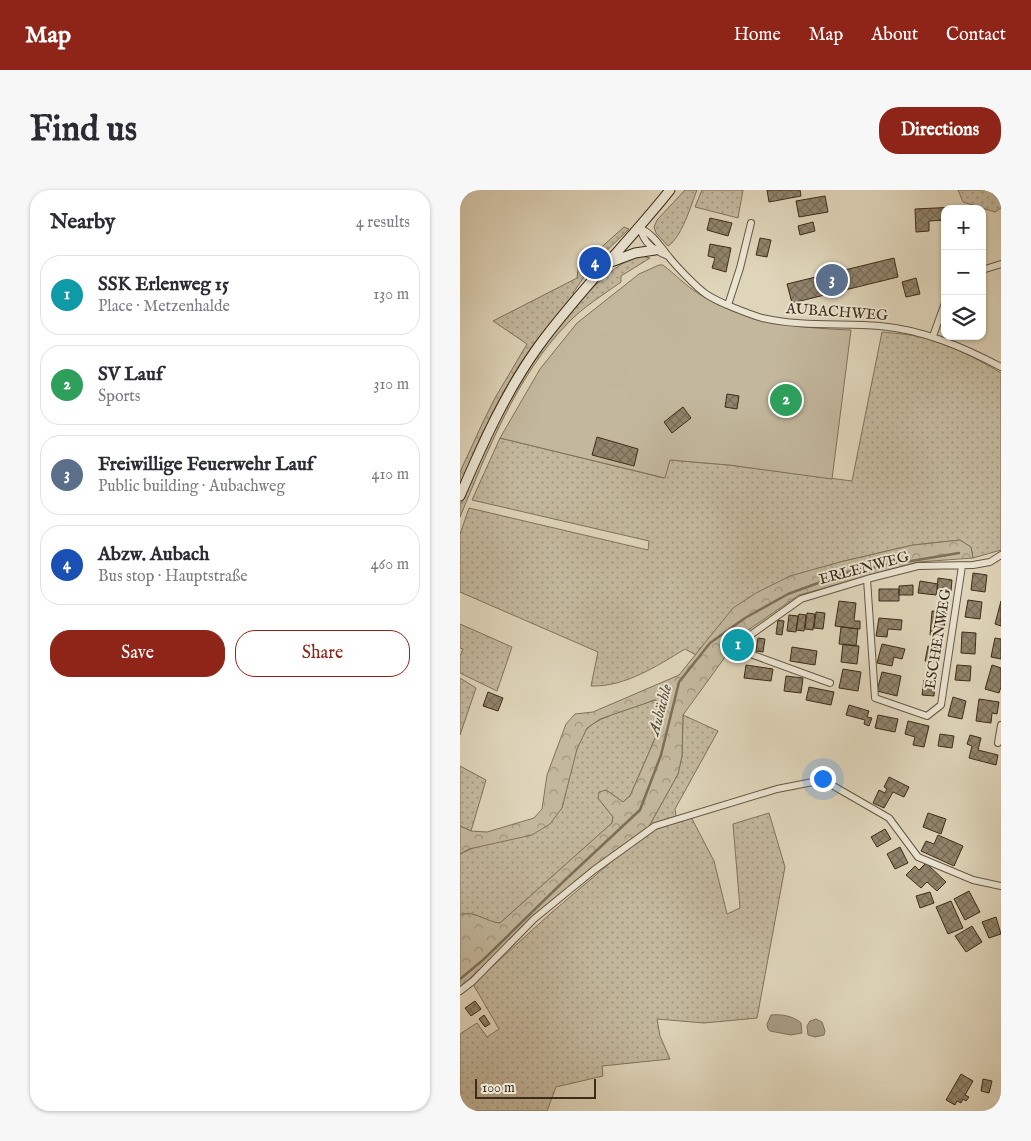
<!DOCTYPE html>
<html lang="en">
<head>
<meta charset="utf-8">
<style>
  :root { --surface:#fff; --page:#f7f7f7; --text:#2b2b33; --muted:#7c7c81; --line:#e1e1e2; --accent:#8f2418 }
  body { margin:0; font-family:"IM FELL English",serif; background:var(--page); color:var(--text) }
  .controls { position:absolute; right:15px; top:15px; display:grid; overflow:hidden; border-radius:10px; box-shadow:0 1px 4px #0004 }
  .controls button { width:45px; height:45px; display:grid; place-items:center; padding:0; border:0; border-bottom:1px solid var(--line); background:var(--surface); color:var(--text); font:25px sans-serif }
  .scale { position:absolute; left:15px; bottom:12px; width:121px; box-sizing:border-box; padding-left:5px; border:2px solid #3d2c18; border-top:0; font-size:14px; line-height:18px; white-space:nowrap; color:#3d2c18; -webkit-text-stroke:4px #eae4d2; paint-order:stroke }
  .you { position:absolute; left:362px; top:588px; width:18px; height:18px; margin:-12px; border:4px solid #fff; border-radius:50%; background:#1a73e8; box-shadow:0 0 0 8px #1a73e833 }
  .badge { display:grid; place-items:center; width:32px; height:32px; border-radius:50%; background:var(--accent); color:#fff; font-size:16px; font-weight:700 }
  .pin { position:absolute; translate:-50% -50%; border:2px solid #fff; box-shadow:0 1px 5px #0006 }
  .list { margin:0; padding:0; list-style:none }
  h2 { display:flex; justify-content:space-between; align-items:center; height:65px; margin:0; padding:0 20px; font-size:21px }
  h2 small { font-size:16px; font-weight:400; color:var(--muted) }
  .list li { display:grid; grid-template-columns:32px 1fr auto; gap:15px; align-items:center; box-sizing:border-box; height:80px; margin:0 10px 10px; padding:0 10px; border:1px solid var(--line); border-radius:20px }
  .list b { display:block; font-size:19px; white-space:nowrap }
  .list p { margin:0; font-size:16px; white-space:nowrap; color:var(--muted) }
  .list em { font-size:16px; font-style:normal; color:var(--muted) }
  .actions { display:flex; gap:10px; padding:15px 20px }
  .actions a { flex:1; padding:11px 0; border:1px solid var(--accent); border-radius:20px; text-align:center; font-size:18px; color:var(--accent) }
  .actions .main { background:var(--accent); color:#fff }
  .icon { flex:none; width:28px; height:28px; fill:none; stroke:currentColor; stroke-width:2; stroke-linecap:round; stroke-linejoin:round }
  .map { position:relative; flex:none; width:541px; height:921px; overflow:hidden; border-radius:20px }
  header { display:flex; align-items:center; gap:30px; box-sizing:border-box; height:70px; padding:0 25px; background:var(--accent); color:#fff }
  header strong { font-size:24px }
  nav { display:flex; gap:28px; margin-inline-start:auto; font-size:18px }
  .intro { display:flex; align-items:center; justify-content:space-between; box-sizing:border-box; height:120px; padding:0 30px }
  h1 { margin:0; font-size:35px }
  .button { padding:12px 22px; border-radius:20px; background:var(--accent); color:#fff; font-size:18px; font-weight:700 }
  main { display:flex; gap:30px; padding:0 30px }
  aside { flex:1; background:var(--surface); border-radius:20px; box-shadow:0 1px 4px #0004 }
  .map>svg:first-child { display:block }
  .grass { fill:url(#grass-dots); stroke:#80725b }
  .forest { fill:url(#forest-crowns); stroke:#80725b }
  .park { fill:#c3b89e; stroke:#80725b }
  .water { fill:#a89c83; stroke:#7d6f58 }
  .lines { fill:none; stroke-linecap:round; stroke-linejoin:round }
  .stream { stroke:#7d6f58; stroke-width:2.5 }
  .building { fill:url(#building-cross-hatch); stroke:#3d2c18 }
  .minor-casing { stroke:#665640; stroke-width:8 }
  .secondary-casing { stroke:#3d2c18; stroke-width:11 }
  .minor { stroke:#eae4d2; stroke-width:6 }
  .secondary { stroke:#eae4d2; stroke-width:9 }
  .labels { text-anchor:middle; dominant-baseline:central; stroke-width:4; stroke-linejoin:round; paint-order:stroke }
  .street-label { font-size:15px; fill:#3d2c18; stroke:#eae4d2 }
  .water-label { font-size:16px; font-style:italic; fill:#584833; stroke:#eae4d2 }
</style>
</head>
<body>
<header>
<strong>Map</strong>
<nav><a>Home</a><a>Map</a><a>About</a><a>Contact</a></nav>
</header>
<div class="intro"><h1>Find us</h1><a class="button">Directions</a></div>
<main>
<aside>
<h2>Nearby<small>4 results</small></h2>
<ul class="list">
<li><span class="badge" style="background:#0f9aa8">1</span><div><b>SSK Erlenweg 15</b><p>Place · Metzenhalde</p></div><em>130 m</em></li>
<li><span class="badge" style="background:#2e9e5b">2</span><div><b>SV Lauf</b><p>Sports</p></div><em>310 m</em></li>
<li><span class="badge" style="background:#5c6f8a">3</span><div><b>Freiwillige Feuerwehr Lauf</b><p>Public building · Aubachweg</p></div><em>410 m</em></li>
<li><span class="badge" style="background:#1a4fb4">4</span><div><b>Abzw. Aubach</b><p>Bus stop · Hauptstraße</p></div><em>460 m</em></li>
</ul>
<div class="actions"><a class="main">Save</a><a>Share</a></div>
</aside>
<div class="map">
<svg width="541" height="921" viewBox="0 0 541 921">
  <defs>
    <pattern id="grass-dots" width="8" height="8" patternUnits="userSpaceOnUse" patternTransform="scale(1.25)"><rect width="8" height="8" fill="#c3b89e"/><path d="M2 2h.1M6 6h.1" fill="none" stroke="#a09680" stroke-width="1.8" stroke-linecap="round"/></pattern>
    <pattern id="forest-crowns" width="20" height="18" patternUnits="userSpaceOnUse" patternTransform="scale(1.25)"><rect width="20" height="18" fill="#c3b89e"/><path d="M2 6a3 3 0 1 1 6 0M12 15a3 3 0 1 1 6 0" fill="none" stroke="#a09680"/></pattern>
    <pattern id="building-cross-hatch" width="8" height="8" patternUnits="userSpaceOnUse" patternTransform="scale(1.25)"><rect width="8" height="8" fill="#91846c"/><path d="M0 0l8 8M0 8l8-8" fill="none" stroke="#786c58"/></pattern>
  </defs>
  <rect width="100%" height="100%" fill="#dfd5ba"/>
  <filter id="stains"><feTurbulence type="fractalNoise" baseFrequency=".004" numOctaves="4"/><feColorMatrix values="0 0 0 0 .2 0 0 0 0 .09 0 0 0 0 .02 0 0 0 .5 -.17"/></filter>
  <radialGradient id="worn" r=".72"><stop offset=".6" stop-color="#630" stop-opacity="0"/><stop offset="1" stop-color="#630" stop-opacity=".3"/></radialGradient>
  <path class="grass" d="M225,0H237C231,15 222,47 208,56L196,43L194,37L197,30Z
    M242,0H283L278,28L235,17Z
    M498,0H541V18L535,22L503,12Z
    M164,37L169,39L137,70L133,67L129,73L132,75L113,103L114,104C96,126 78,147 62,171C37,210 17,252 0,295V282L23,232L35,208L67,154L33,131L117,88L119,71L136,62Z
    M182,66L190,68L161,86V92C143,105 123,117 107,134C57,185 27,262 0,327V315C27,250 57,188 101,133C115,116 129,100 146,86C157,77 167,68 182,66Z
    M422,142C433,143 445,144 456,146C486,152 516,168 541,183V360L513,368L511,357L500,350L453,355L380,372L240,458L236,465L225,459C197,476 165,497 131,496L138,462L0,402V344L9,318L188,360L189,351L12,310L40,248L204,288L210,270L269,275L392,291Z
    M0,434L52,457L37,501L0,483V466L3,459L0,458Z
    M0,488L16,498L0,545Z
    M195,510L207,516L204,528L170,606L163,612L146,600L138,608L153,627L152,633L40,733L31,732L16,725H0V664L102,618C107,599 115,550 128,538C140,526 178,516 195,510Z
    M223,525L258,541L215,619L216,626L188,638L218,584L222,566Z
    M0,576L26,590L11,641L0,636Z
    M309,623L325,677L297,828L244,833L197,829L200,846L210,869L142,876L143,886L96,897L87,921H0V844L17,833L27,847L39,839L13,794L91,723L157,667L194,640L231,627L254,671L267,724L280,718L273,634Z"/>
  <path class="forest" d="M500,350L511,357L513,368L458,372L339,405L281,445L223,525L222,566L218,584L188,638L153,662L0,797V725C11,719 27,732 40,733L152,633L153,627L138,608L139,602L146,600L163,612L170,606L204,528L206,516L195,510L140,529L127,538L117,559L102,618L90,634L72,645L9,659L0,664V636L11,641L27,642L74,628L82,619L87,585L106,534L115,524L133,522L219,485L273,418L296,403L330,386L380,372L453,355Z"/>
  <path class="park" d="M199,75H203C215,84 226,96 239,104C285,133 338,138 391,140L372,289L269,275L210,270L205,288L40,248L80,179L117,133L179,84Z"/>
  <path class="water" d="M311,825C322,824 333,826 341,833L342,843L331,845L310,841L308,839L307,834Z
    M356,829L362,832L365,841L364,845L355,847L348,845L347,836L350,831Z"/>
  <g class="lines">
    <path class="stream" d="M0,789L23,770L106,689L180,620L201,565L219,492L250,453L285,428L328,404L391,381L499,363"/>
  </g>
  <path class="building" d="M307,0H340L341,6L309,12Z
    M365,6L368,22L339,27L336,11Z
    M496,17V19H485V30L469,31V41L456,42L455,19Z
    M250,28L272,33L268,46L247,40Z
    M353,32L355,41L340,45L338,36Z
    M300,48L311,50L307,67L296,65Z
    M250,54L271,58L266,82L252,78L255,68L248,66Z
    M134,68L137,70L133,75L130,73Z
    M434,68L438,87L332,113L327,94Z
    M456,88L460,104L446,107L442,92Z
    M267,204L279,206L277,219L265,217Z
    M223,217L231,228L212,243L204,232Z
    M137,247L178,259L174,276L132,265Z
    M513,383L527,385L525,402L511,400Z
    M478,388L492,390L491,401L477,399Z
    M460,391L478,394L476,405L458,403Z
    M453,395V405H439V396Z
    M419,399H439V411H419Z
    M508,410L522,412L520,429L505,427Z
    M379,411L396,413L394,431H400V439L375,436Z
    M541,411V436L535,434Z
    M472,421L486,422L483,446L470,445Z
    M356,422L365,423L363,439L354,438Z
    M347,423L355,424L353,440L345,439Z
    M339,424L346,425L344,441L336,440Z
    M329,425L338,426L336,442L327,441Z
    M419,428L442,430L441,440L428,439L427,447L416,446Z
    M318,430L324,431L322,445L316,444Z
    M381,437L398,439L396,456L379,454Z
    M502,442L516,443L515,464L501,463Z
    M298,448L305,449L303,462L296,461Z
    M535,448L541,449V469L531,467Z
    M383,454L399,456L397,474L381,472Z
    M422,454L445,459L442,469L434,467L432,476L417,473Z
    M468,456L482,459L479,473L465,471Z
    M332,457L357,461L355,475L330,471Z
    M286,475L313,479L311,491L284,488Z
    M497,475L511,476L510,491L495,490Z
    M532,475L541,478V497L539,503L525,499Z
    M383,479L401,482L398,501L379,498Z
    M422,482L441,486L437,506L417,501Z
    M326,486L343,488L341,503L324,501Z
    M464,490L475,491L474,506L462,505Z
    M349,497L374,502L371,515L346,510Z
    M28,502L43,508L38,521L23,516Z
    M493,507L506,511L502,529L488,526Z
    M519,509L539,512L537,524L532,523L531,533L516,531Z
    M389,515L409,521L407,527L412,528L409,536L404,534L405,530L386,525Z
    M418,525L438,529L435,542L415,538Z
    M448,531L469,536L464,557L453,555L455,547L445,544Z
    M480,544L494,546L492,558L478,556Z
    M510,545L521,548L518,560L538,565L536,575L509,568L512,556L507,554Z
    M429,587L449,597L444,607L433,602L424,618L413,613L419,600L425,603L427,599L424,597Z
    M468,623L486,629L481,644L463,637Z
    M425,639L431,649L417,657L411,647Z
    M478,645L503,656L494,676L461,661L466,651L474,654Z
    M440,657L448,673L435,679L427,664Z
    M466,673L486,692L477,701L467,692L461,698L446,685L455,676L459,680Z
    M509,701L520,722L505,730L494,709Z
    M470,702L474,713L460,718L456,706Z
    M491,711L503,738L488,744L476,717Z
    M536,727L541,744L529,748L522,732Z
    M512,736L522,752L506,762L495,746Z
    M15,811L21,819L11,826L5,818Z
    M24,825L30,834L25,837L19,829Z
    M501,884L513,891L505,905L509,907L506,911L503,909L501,913L497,911L495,915L486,910Z
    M523,889L532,891L529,903L521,901Z"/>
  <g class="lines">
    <defs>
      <path id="minor" d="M180,38C194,45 199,55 209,67C216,76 237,98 246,104C257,112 289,124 302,128C341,137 381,133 420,136C464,140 503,157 541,177
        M180,38C184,53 193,60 208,66
        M522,80L541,74
        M268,115L280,78L291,33
        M473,146L485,113
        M407,389L415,508L467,526L481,515L502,376
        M370,493L285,462L286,451L292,444L341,409L407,389L458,376L513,375L530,372L541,365
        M538,553L541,535
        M0,801L13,791L74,729L134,680L195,636L317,599L363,590L429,628L458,667L513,690L541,696"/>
      <path id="secondary" d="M151,72L175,63L195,60
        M0,306C22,255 45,203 78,157C118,102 167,54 210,0"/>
    </defs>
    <use href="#minor" class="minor-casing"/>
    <use href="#secondary" class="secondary-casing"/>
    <use href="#minor" class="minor"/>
    <use href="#secondary" class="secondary"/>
  </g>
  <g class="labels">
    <g class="street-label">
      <text transform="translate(377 122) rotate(4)">AUBACHWEG</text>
      <text transform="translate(404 378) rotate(-15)">ERLENWEG</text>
      <text transform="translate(478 449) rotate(-81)">ESCHENWEG</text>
    </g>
    <g class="water-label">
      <text transform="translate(201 520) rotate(-75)">Aubächle</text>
    </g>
  </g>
  <rect width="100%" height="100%" filter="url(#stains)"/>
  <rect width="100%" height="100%" fill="url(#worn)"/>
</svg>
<div class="controls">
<button>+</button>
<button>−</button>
<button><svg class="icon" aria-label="layers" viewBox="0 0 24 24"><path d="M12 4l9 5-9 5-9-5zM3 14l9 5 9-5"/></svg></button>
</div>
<div class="scale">100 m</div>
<div class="you"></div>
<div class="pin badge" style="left:278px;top:455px;background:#0f9aa8">1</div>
<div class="pin badge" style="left:326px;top:210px;background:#2e9e5b">2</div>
<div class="pin badge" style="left:372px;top:90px;background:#5c6f8a">3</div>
<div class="pin badge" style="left:135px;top:73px;background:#1a4fb4">4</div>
</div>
</main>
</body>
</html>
